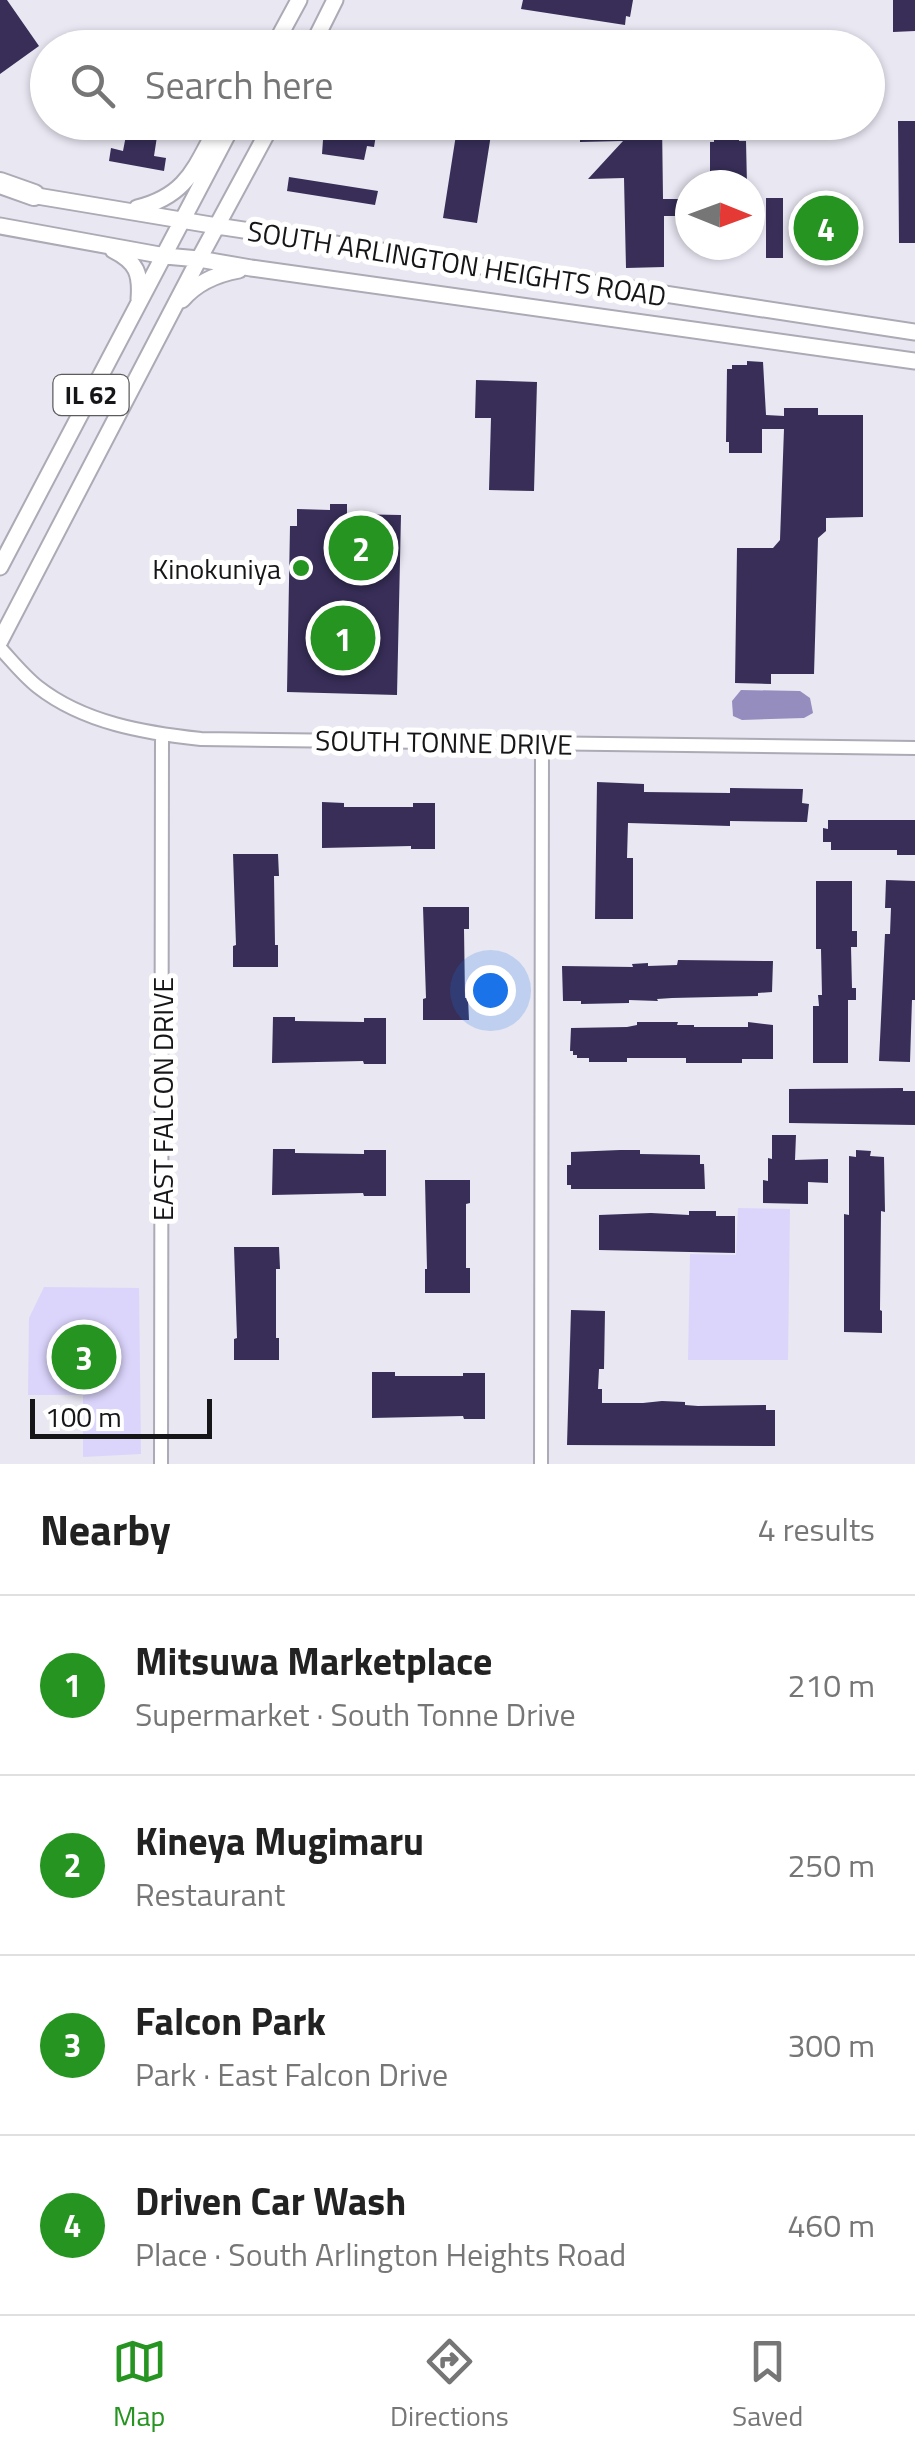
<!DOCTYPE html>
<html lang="en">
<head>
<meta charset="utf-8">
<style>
  :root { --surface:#fff; --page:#f6f6f6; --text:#222; --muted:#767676; --line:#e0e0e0; --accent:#259420 }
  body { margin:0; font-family:"Titillium Web",sans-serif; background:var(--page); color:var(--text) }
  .compass { position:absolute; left:675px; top:170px; width:90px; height:90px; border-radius:50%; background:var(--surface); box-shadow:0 2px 8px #0004; rotate:91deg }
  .scale { position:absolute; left:30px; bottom:25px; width:182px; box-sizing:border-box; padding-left:10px; border:5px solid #161619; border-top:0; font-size:28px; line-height:35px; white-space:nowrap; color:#161619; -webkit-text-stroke:8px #fff; paint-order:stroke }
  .you { position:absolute; left:490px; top:990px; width:35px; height:35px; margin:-25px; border:8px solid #fff; border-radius:50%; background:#1a73e8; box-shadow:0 0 0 15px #1a73e833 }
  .badge { display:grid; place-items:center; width:65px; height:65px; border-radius:50%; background:var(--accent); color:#fff; font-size:32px; font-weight:700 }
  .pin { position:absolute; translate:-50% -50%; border:5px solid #fff; box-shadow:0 2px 10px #0006 }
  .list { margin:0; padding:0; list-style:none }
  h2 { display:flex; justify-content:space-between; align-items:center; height:130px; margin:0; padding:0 40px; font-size:42px }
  h2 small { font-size:32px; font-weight:400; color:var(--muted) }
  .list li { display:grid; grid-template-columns:65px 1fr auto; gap:30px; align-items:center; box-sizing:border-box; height:180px; padding:0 40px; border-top:2px solid var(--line) }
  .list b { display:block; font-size:38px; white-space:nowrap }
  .list p { margin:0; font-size:32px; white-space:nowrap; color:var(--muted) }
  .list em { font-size:32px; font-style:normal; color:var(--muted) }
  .icon { flex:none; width:55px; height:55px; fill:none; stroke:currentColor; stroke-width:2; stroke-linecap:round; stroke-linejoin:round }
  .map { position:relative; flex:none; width:915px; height:1464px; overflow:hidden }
  .search { position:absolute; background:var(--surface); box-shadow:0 2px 8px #0004; left:30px; right:30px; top:30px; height:110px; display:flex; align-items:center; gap:25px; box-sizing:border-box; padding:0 35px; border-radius:55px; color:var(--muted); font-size:38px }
  .sheet { height:850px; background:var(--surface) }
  nav { display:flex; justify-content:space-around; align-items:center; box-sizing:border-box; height:140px; border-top:2px solid var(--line); background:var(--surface); font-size:28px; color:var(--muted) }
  nav a { display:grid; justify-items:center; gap:5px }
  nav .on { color:var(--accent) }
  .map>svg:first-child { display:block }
  .green { fill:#dbd5fc }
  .water { fill:#968dbf }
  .building { fill:#382e58 }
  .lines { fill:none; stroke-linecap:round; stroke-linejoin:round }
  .minor-casing { stroke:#abaab5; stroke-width:16 }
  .major-casing { stroke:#abaab5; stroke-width:19 }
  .highway-casing { stroke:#abaab5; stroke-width:24 }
  .minor { stroke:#fff; stroke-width:12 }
  .major { stroke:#fff; stroke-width:15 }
  .highway { stroke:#fff; stroke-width:20 }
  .poi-dot { fill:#259420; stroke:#fff; stroke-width:4 }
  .labels { text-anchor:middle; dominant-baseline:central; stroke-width:10; stroke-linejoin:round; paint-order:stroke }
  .shield { fill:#fff; stroke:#5c5c5e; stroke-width:2.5 }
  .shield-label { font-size:25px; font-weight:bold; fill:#161619 }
  .street-label { font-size:28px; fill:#161619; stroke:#fff }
  .poi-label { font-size:28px; fill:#161619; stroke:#fff; text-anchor:end }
</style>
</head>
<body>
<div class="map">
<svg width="915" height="1464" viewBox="0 0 915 1464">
  <rect width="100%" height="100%" fill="#e8e7f2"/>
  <path class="green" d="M738,1208L790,1209L788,1360H688L690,1254L736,1255Z
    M44,1287L139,1288L141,1454L83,1457V1395H28L29,1318Z"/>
  <path class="water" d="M741,690L800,691L810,698L813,713L804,718L742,720L733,716L732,701Z"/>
  <path class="building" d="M0,0H7L39,46L0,74Z
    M523,0H633L630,17L626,16L625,25L521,9Z
    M893,0H915V31L893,32Z
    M898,121H915V243H899Z
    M316,122L377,129L374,147L367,146L364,160L322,154L323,140L314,139Z
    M458,122H493L477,223L443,218Z
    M580,122H662L663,199H690V216H664V267L626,268L624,178L588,179L623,141L580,142Z
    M128,125L158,130L154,156L166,158L164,171L109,161L111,148L123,151Z
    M714,136H739V141H746L747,185H710V142H714Z
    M289,177L378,191L375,205L287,191Z
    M816,193H835L836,263L817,264Z
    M766,198H783V258H766Z
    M747,361L763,362L766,415L784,416V408H818V415H863V517L826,518V531L818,538L814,674H771V684L735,683L737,548H773L780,540L784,429H762V453H729V442H726L727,369H732V365H747Z
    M476,380L537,382L534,491L489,490L491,418H475Z
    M330,504H347V514L401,515L397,695L287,692L290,526H297V509L330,510Z
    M597,782L644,784V792L730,793V788L803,789L802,803L809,804L807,822L730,821V826L628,823L627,858H633V919H595Z
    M322,802L344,803V807H413V803H435V849H411V846L322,848Z
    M828,820H915V855H897V850H831V842H823V828L828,829Z
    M233,854H278L279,876H274L275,945H278V967H233V946L236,945Z
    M886,880L915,881V1000H912L910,1062L879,1061L885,934H890L891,908H885Z
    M816,881H852V931H857V947H851L852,988H856V1000H848V1063H813V1006H819L818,995H822L821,949H816Z
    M423,907H469V929H464L465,998H468L469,1020H423V999L426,998Z
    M678,960L773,961L772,992L758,993V996L672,998L657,999L658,1001L629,1000V1003L581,1004V1001H563L562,966L633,967L632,964L648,963V966L677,965Z
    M273,1017H295V1021L364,1022V1018H386V1064H364L363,1061L272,1063Z
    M637,1022H678L677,1025H694V1027H748V1022L773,1025V1059H742V1063H686V1058H627V1062H589V1058H577V1055H573V1051H570L571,1028L627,1027L637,1025Z
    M903,1088V1091H915V1125L789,1123V1089Z
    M772,1135H796L795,1160L828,1159V1183L808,1182V1204L763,1203V1180L768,1181V1158L772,1159Z
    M273,1149H295V1153L364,1154V1150H386V1196H364L363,1193L272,1195Z
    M620,1150H640V1154L700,1155V1164H704L705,1189H571V1185H567V1165H571V1152Z
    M856,1150L871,1151L870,1156L884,1157L885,1212L881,1211L880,1310L882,1311V1333L844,1332V1214L849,1215V1156L856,1157Z
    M425,1180H470V1203L466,1204V1268H470V1293H425V1269H427Z
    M689,1211H716V1216H735V1253L599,1250V1215L651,1213L689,1215Z
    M234,1247H279L280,1269H276V1338H279V1360H234V1339L237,1338Z
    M571,1310L605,1311L604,1369H599L598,1389H602V1403H643L662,1401L685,1402V1405L698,1406L766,1405V1410H775V1446L567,1445Z
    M372,1372H395V1376H463V1373H485V1419H464L463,1416L372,1418Z"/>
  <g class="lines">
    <defs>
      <path id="minor" d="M0,648C12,661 24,676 38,687C84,723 145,733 201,739L915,748
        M161,1464L162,735
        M541,1464L542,743"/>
      <path id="major" d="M273,48L299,0
        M311,48L335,0
        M25,194L217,226L915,332
        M137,208C189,195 195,166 220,122
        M0,226L165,256L199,259L251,268L915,361
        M113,250C137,262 141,274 139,299
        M182,300C197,282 217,274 239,270
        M0,567L234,122
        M0,641L199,259L273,122"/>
      <path id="highway" d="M0,183L34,195"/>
    </defs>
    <use href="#minor" class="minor-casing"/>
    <use href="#major" class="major-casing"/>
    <use href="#highway" class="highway-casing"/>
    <use href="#minor" class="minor"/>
    <use href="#major" class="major"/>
    <use href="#highway" class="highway"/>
  </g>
  <circle class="poi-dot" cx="301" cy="568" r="10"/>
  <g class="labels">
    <rect class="shield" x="53.5" y="375" width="75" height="40" rx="8"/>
    <g class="shield-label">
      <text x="91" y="395">IL 62</text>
    </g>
    <g class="street-label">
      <text transform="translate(457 263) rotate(9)">SOUTH ARLINGTON HEIGHTS ROAD</text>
      <text transform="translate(444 742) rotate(1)">SOUTH TONNE DRIVE</text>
      <text transform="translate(162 1099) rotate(-90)">EAST FALCON DRIVE</text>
    </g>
    <g class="poi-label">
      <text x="281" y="568">Kinokuniya</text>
    </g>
  </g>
</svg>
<svg class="compass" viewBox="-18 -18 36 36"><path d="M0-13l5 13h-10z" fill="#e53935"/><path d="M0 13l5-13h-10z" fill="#767676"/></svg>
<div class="scale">100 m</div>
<div class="you"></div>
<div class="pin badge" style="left:343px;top:638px">1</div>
<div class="pin badge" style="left:361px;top:548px">2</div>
<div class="pin badge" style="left:84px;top:1357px">3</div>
<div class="pin badge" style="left:826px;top:228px">4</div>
<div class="search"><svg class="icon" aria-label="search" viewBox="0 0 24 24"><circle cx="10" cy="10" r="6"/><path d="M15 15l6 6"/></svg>Search here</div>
</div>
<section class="sheet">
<h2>Nearby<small>4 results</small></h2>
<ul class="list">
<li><span class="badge">1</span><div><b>Mitsuwa Marketplace</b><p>Supermarket · South Tonne Drive</p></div><em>210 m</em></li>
<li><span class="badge">2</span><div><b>Kineya Mugimaru</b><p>Restaurant</p></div><em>250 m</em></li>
<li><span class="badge">3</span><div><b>Falcon Park</b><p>Park · East Falcon Drive</p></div><em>300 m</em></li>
<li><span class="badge">4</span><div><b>Driven Car Wash</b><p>Place · South Arlington Heights Road</p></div><em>460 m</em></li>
</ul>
</section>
<nav>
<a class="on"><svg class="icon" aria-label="map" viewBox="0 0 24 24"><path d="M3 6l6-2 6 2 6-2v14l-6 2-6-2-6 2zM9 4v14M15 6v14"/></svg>Map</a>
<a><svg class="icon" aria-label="directions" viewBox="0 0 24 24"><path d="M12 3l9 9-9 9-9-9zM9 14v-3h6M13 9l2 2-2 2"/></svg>Directions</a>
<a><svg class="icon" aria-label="saved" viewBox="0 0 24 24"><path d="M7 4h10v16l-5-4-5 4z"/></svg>Saved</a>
</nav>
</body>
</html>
